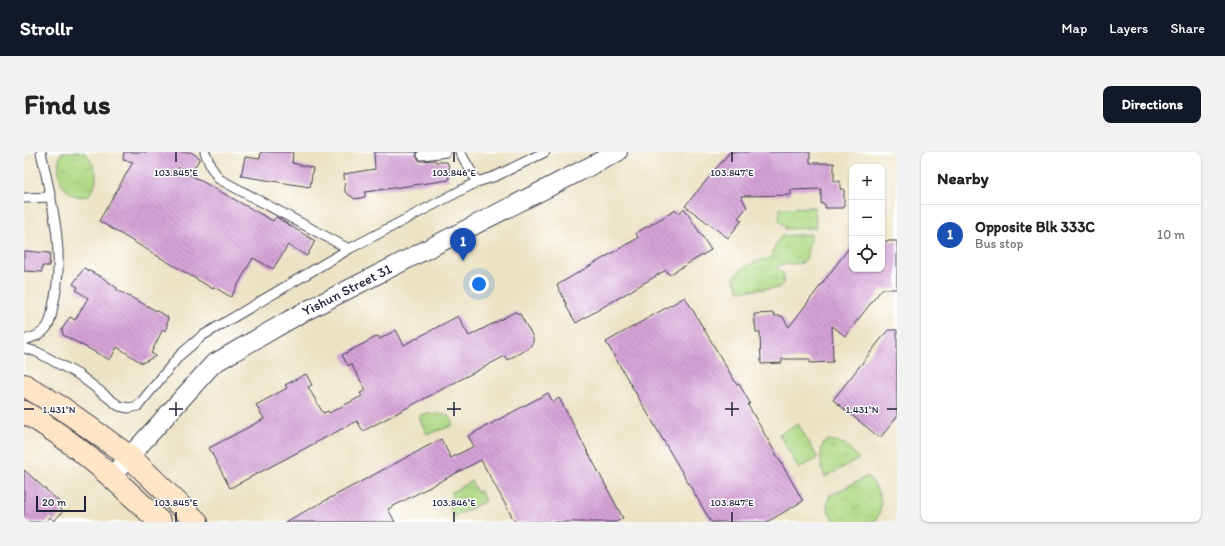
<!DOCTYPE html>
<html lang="en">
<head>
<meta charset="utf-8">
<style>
  :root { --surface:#fff; --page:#f2f2f2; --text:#222; --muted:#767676; --line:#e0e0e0; --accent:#111827 }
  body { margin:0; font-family:Itim,sans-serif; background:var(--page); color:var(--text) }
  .controls { position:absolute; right:12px; top:12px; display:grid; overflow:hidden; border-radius:8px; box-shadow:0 1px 3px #0004 }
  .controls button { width:36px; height:36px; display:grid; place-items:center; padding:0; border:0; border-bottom:1px solid var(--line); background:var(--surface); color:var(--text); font:20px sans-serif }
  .scale { position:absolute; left:12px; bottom:10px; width:50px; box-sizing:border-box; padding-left:4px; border:2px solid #22223b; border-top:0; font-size:11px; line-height:14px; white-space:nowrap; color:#22223b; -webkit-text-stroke:3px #fff; paint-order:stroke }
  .you { position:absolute; left:455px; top:132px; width:14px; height:14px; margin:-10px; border:3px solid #fff; border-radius:50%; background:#1a73e8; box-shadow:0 0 0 6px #1a73e833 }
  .badge { display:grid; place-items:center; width:26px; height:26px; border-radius:50%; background:var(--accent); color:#fff; font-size:13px; font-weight:700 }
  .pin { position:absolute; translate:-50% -33px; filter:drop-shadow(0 1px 2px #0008) }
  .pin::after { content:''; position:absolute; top:21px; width:14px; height:12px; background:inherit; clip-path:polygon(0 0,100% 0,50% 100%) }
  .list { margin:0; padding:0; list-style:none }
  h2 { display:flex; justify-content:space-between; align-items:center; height:52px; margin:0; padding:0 16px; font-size:17px }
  h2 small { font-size:13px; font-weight:400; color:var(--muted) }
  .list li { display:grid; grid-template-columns:26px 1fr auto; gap:12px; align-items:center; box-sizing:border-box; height:60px; padding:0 16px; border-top:1px solid var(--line) }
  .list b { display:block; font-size:15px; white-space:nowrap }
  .list p { margin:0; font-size:13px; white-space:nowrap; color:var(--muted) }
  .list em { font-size:13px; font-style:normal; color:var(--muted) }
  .icon { flex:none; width:22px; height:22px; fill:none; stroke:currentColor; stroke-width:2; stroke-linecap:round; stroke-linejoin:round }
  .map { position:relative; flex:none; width:873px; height:370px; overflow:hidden; border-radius:8px }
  header { display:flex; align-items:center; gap:24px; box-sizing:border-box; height:56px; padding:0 20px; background:var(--accent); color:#fff }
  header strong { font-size:19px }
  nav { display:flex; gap:22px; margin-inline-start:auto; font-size:14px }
  .intro { display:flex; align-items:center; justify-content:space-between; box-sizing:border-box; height:96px; padding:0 24px }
  h1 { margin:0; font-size:28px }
  .button { padding:10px 18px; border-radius:8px; background:var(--accent); color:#fff; font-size:14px; font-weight:700 }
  main { display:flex; gap:24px; padding:0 24px }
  aside { flex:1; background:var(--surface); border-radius:8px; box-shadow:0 1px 3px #0004 }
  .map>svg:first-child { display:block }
  .green { fill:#add883; stroke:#687d5f }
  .park { fill:url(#park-tufts); stroke:#687d5f }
  .building { fill:url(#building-back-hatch) }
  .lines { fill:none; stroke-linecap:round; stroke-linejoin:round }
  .lane-casing { stroke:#403f50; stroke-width:11 }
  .street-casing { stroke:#403f50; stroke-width:20 }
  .secondary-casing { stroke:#403f50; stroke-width:24 }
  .lane { stroke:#fff; stroke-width:9 }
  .street { stroke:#fff; stroke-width:18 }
  .secondary { stroke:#fee5c5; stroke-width:22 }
  .ticks { fill:none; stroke:#22223b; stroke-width:1.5 }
  .labels { text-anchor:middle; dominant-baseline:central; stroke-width:3; stroke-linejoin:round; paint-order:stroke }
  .street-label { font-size:14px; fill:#22223b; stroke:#fff }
  .ticks-label { font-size:10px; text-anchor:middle; fill:#22223b; stroke:#fff; stroke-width:3; stroke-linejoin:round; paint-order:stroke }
</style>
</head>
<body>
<header>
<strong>Strollr</strong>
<nav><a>Map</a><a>Layers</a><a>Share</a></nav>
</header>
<div class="intro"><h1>Find us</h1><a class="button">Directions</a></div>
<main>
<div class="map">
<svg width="873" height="370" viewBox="0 0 873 370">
  <defs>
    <pattern id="park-tufts" width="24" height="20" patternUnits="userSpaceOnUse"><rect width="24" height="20" fill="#add883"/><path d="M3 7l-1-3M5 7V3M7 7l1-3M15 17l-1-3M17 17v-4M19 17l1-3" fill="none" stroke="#95b972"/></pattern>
    <pattern id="building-back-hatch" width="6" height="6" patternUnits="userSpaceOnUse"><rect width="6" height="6" fill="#d4a1d6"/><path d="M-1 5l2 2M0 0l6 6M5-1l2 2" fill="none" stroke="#ac83af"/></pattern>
  </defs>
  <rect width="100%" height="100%" fill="#fff"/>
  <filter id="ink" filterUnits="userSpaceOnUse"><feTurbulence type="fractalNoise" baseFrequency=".025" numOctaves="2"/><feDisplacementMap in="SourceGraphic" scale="8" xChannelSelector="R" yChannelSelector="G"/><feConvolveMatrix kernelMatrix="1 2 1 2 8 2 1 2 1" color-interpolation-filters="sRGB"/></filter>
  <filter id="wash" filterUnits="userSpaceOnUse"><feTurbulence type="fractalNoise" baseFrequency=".012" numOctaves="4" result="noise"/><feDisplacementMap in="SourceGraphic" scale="16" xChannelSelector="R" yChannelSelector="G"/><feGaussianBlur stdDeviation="0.9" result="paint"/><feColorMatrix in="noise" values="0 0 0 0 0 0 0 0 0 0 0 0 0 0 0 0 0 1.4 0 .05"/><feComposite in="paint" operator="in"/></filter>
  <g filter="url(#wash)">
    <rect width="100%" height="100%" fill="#ece3c4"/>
    <path class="green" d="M774,272L794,306L775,317L755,282Z"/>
    <path class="park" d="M38,0H60C73,13 77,31 64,44C39,50 28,20 38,0Z
      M790,55L792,66L791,76L761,77V74L755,69L756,56Z
      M787,82L782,107L778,111L756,113L753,115L760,122L759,131L755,136L715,139L710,126C715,116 734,107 745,107L757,84Z
      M405,261L424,263L429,269L428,274L403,282L399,275L395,263Z
      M804,288L821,292L835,307L801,325C796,314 795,304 799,291Z
      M844,324C856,339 862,353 851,370H810L803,355L805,344Z
      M447,329L453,340L456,339L461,349L430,365L425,355L428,340Z"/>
    <g id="blocks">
      <path class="building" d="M100,0H167L176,6L169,18L154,16L249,69L252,65L291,89L283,104L264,93L249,117L229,106L207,145L190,135L189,137L75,69L109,10L99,8Z
        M237,0H269L268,11L289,16L286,35L217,24L221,5L236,7Z
        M350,0H393L392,4L396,9L411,8L412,10H423L425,15V28L341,40V45L331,47L321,40L320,22L351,17Z
        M706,0H786V11H810V29H816V37H820V56H801V52H797V37L767,38V43L717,44L723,55L714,66L718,68L704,86L661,54Z
        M660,56L687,98L645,123L642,118L552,171L542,154L543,153L533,133L614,86L612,81L652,58L655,62Z
        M858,89H873V137H858L821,184L808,174L809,210L786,211V207H758V211L737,212L736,180H732L730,162L750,161V164H758L765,175L828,92V117H858Z
        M0,99L26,101L25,114H18V120L0,119Z
        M60,116L79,126L93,136V138L144,165L142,179L139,177L127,201L132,204L118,211L93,195L86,208L39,183L38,177L46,165L51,168L64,146L52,138L54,135L49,132Z
        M661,145L713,233L715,232L726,251L724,253L779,349L743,370H687L582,190Z
        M491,160L496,162L509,185V190L505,196L483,208L481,204L339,279L333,269L206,336L185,296L240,267L232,253L263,236L261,233L282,222L288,233L284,235L299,261L304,259L305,261L338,244L336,241L342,238L327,212L324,214L318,203L354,184L356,187L372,178L380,193L434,164L445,184Z
        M864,178H873V265L856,286L809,248Z
        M524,241L529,250L535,246L599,366L592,370H491L457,308L364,357L371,370H261L417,287L427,306L450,294L444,284Z
        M0,318L38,352L35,355L39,359L30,369L26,365L22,370H0Z"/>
    </g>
  </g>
  <g filter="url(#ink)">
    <use href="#blocks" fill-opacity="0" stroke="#403f50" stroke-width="1"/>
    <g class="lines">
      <defs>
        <path id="lane" d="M181,0L187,15L195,27L325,97
          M436,0L453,30
          M398,3L422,0
          M0,46L27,45
          M0,188C10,185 17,183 23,175C27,170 28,160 29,154C42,102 28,51 17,0
          M0,196L13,200L55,223L95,254L105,256L114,254L156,203L178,184L325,97L453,30L472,24L521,0"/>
        <path id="street" d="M88,324L189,212L274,163L594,0"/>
        <path id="secondary" d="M0,233L38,256L106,305L173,370
          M0,260C51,289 94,330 136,370"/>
      </defs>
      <use href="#lane" class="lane-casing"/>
      <use href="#street" class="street-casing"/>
      <use href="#secondary" class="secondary-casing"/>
      <use href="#lane" class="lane"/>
      <use href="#street" class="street"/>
      <use href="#secondary" class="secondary"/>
    </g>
  </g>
  <path class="ticks" d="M152,0V10M430,0V10M708,0V10M152,250V264M430,250V264M708,250V264M0,257H10M145,257H159M423,257H437M701,257H715M863,257H873M152,360V370M430,360V370M708,360V370"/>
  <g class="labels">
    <g class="street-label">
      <text transform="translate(323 138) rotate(-27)">Yishun Street 31</text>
    </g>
  </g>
  <g class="ticks-label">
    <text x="152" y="24">103.845°E</text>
    <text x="430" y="24">103.846°E</text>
    <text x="708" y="24">103.847°E</text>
    <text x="35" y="261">1.431°N</text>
    <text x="838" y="261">1.431°N</text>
    <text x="152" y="354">103.845°E</text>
    <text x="430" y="354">103.846°E</text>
    <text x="708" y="354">103.847°E</text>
  </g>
</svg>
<div class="controls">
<button>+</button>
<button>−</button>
<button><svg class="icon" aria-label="locate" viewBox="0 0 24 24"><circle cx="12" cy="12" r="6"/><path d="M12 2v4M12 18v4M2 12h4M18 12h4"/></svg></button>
</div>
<div class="scale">20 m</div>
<div class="you"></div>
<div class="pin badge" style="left:439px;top:109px;background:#1a4fb4">1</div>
</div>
<aside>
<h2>Nearby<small></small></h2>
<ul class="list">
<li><span class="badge" style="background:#1a4fb4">1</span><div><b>Opposite Blk 333C</b><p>Bus stop</p></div><em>10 m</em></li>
</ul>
</aside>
</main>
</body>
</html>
